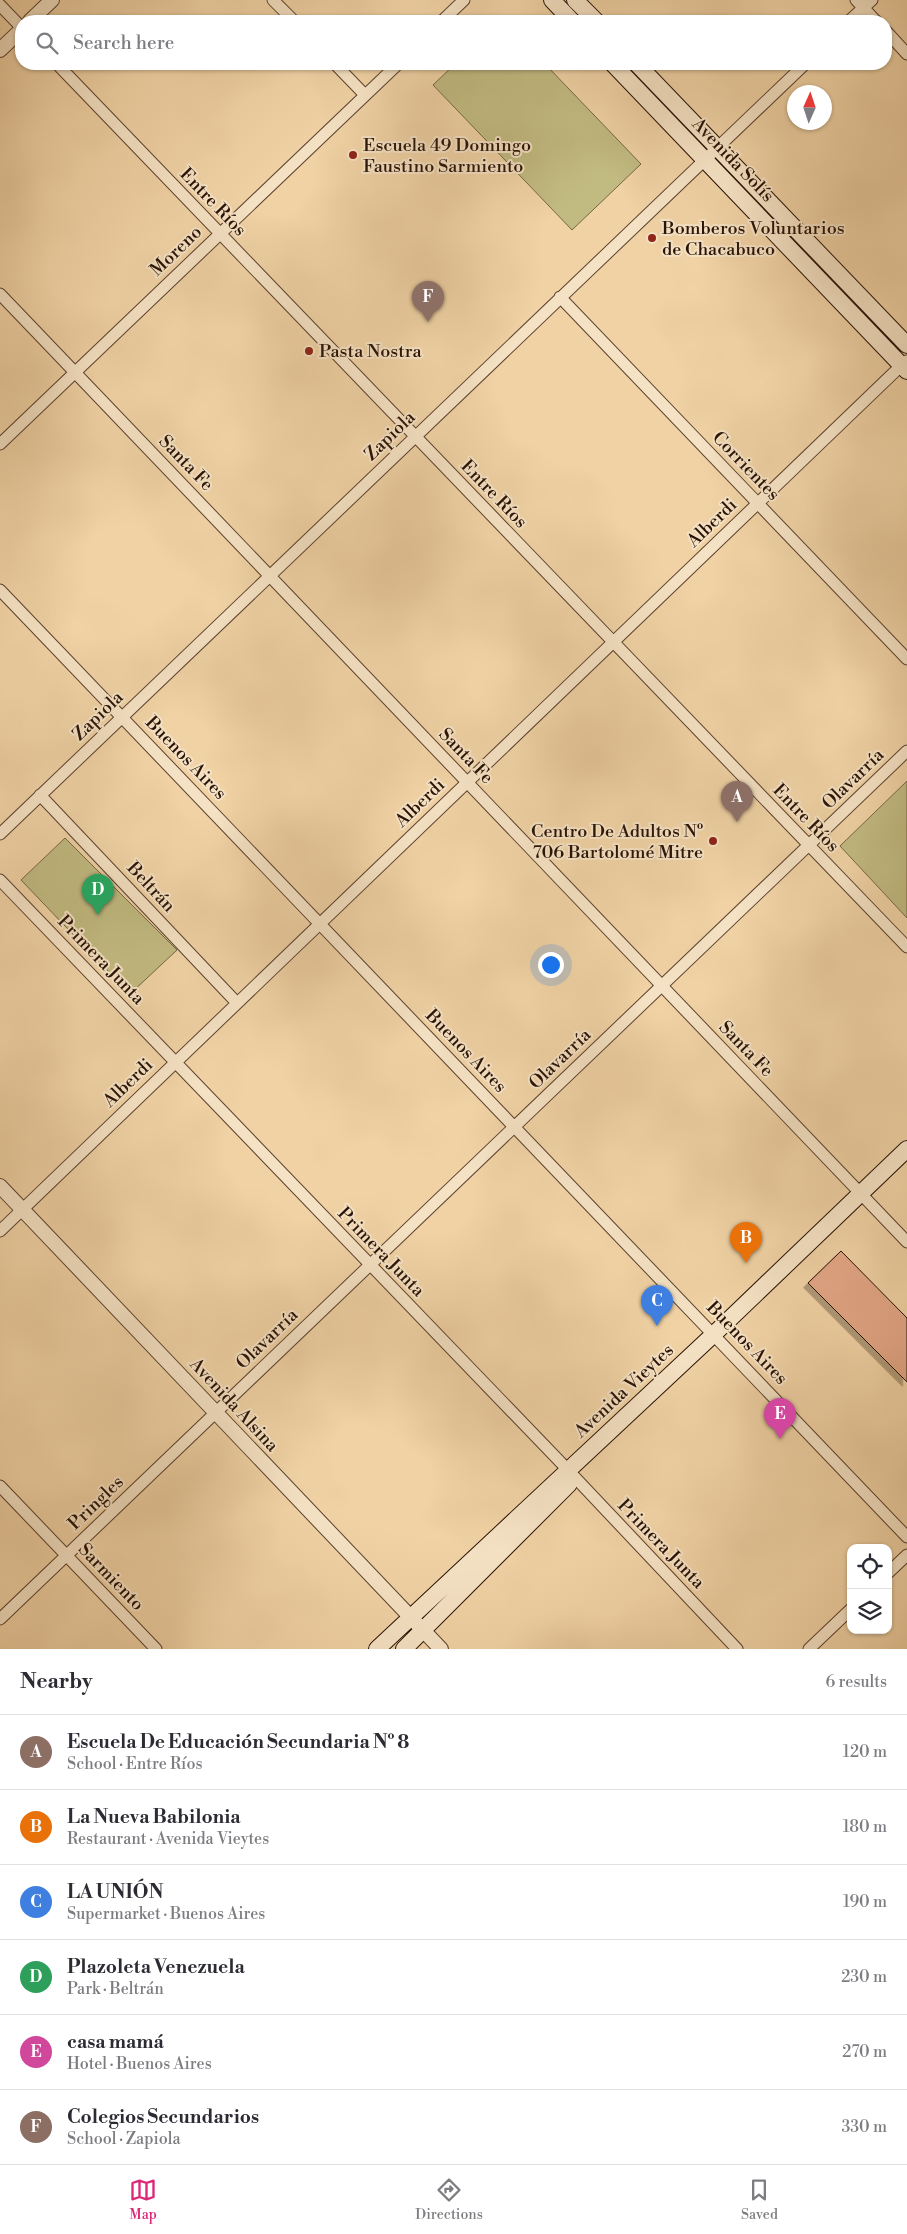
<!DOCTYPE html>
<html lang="en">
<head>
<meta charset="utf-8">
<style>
  :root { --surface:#fff; --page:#f2f2f3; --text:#2b2b33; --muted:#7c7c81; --line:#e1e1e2; --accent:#db2777 }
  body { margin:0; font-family:"Libre Bodoni",serif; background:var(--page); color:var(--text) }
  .controls { position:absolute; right:15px; bottom:15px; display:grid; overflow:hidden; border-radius:10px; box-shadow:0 1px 4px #0004 }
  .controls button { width:45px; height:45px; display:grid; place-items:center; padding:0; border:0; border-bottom:1px solid var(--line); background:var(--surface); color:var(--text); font:25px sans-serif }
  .compass { position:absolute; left:787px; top:85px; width:45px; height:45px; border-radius:50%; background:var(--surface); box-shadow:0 1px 4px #0004; rotate:3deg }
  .you { position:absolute; left:550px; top:964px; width:18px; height:18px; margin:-12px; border:4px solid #fff; border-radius:50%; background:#1a73e8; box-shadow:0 0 0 8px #1a73e833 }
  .badge { display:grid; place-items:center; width:32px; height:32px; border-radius:50%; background:var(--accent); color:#fff; font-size:16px; font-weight:700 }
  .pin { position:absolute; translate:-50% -41px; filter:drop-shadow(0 1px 2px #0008) }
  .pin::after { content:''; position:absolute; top:26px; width:18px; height:15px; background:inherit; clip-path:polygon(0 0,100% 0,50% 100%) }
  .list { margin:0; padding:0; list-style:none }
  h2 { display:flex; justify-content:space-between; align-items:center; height:65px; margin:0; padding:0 20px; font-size:21px }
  h2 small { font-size:16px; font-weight:400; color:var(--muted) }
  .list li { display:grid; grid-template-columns:32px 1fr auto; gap:15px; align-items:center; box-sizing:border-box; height:75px; padding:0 20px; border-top:1px solid var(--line) }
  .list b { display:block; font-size:19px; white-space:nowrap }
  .list p { margin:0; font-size:16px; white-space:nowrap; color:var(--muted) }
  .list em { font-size:16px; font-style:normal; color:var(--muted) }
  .icon { flex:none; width:28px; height:28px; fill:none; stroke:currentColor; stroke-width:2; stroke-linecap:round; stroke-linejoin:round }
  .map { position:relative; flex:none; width:907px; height:1649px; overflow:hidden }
  .search { position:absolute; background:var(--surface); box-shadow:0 1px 4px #0004; left:15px; right:15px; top:15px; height:55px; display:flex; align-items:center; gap:12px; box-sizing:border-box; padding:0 18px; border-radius:20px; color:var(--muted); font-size:19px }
  .sheet { height:515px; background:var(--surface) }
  nav { display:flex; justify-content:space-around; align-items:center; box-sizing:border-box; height:70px; border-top:1px solid var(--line); background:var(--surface); font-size:14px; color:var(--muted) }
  nav a { display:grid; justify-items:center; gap:2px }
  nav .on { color:var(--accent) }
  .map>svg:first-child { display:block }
  .green { fill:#c1ba81; stroke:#756644 }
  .building { fill:#e3a787; stroke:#291206; filter:url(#shadow) }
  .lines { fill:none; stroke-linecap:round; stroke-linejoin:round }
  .minor-casing { stroke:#5b422e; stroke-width:13 }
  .tertiary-casing { stroke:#5b422e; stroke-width:16 }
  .secondary-casing { stroke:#291206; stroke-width:18 }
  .minor { stroke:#f5e2c4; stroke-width:11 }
  .tertiary { stroke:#f5e2c4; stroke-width:14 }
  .secondary { stroke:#f5e2c4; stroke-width:16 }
  .poi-dot { fill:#8f2418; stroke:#f5e2c4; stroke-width:2 }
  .labels { text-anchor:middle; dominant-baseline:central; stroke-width:4; stroke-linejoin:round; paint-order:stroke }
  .poi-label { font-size:18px; fill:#291206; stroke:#f5e2c4; text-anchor:start }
  .street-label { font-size:18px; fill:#291206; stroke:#f5e2c4 }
</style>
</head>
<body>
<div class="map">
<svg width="907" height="1649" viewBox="0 0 907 1649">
  <defs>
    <filter id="shadow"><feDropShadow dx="-4.5" dy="4.5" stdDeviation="0" flood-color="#0004"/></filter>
  </defs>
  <rect width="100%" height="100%" fill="#f0d2a5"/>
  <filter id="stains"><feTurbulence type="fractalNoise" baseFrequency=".004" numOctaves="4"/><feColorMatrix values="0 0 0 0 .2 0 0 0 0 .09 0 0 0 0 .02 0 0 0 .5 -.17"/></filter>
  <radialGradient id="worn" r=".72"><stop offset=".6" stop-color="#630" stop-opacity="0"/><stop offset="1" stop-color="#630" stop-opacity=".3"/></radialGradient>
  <path class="green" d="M455,64H545L641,164L572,230L433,85Z
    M907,781V918L840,846Z
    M65,838L177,950L130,994L21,880Z"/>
  <path class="building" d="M841,1251L907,1318V1382L808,1283Z"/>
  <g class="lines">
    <defs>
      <path id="minor" d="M273,0L294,21
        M856,0L876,21
        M0,5L21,27
        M442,21L464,0
        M849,21L872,0
        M886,31L907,54
        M57,64L907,947
        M335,64L365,95
        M0,294L907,1242
        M560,297L907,659
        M0,444L398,64
        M0,590L907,1537
        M40,795L237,1003
        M0,834L805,64
        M0,880L568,1470L737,1649
        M0,1231L906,361
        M0,1486L156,1649
        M888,1573L907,1555
        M0,1619L907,751
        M809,1649L851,1609"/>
      <path id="tertiary" d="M30,21L52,0
        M0,50L21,30
        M0,1186L441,1649"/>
      <path id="secondary" d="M552,0L572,21
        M575,0L596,21
        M613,64L907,371
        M637,64L907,345
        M377,1649L714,1334L907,1149
        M404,1649L569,1484"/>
    </defs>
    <use href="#minor" class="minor-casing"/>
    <use href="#tertiary" class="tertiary-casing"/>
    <use href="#secondary" class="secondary-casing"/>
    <use href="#minor" class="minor"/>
    <use href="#tertiary" class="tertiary"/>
    <use href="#secondary" class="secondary"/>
  </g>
  <g class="poi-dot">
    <circle cx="353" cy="155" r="5"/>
    <circle cx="652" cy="238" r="5"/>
    <circle cx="309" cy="351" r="5"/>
    <circle cx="713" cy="841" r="5"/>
  </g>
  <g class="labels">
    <g class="poi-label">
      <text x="363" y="145">Escuela 49 Domingo<tspan x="363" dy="21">Faustino Sarmiento</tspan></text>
      <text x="662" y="228">Bomberos Voluntarios<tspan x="662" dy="21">de Chacabuco</tspan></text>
      <text x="319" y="351">Pasta Nostra</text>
      <text x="703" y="831" text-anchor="end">Centro De Adultos Nº<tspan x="703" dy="21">706 Bartolomé Mitre</tspan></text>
    </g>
    <g class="street-label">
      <text transform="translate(733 160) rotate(46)">Avenida Solís</text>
      <text transform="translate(213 202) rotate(46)">Entre Ríos</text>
      <text transform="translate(176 251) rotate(-44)">Moreno</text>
      <text transform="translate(390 436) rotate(-44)">Zapiola</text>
      <text transform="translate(186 463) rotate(46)">Santa Fe</text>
      <text transform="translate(746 466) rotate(46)">Corrientes</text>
      <text transform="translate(494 494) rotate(46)">Entre Ríos</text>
      <text transform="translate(712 523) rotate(-44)">Alberdi</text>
      <text transform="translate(98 716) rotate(-44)">Zapiola</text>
      <text transform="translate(466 756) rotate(46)">Santa Fe</text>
      <text transform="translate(186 758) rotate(46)">Buenos Aires</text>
      <text transform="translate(853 779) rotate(-44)">Olavarría</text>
      <text transform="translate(420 803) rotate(-44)">Alberdi</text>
      <text transform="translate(806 818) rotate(46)">Entre Ríos</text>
      <text transform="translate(151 887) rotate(47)">Beltrán</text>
      <text transform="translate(101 960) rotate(46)">Primera Junta</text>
      <text transform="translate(746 1049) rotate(46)">Santa Fe</text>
      <text transform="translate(466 1051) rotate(46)">Buenos Aires</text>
      <text transform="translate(560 1059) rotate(-44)">Olavarría</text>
      <text transform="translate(128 1083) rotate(-44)">Alberdi</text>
      <text transform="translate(381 1252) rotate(46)">Primera Junta</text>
      <text transform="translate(267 1339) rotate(-44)">Olavarría</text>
      <text transform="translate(747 1343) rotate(46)">Buenos Aires</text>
      <text transform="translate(624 1391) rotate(-43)">Avenida Vieytes</text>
      <text transform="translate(234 1405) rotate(47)">Avenida Alsina</text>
      <text transform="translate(96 1503) rotate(-44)">Pringles</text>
      <text transform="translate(661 1544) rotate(46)">Primera Junta</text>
      <text transform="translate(111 1577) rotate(46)">Sarmiento</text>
    </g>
  </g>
  <rect width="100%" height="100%" filter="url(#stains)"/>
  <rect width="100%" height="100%" fill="url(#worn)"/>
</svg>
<div class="controls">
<button><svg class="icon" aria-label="locate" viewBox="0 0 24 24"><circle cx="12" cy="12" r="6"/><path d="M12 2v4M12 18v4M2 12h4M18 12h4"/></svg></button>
<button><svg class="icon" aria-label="layers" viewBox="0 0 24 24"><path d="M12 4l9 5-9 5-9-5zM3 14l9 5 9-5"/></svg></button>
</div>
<svg class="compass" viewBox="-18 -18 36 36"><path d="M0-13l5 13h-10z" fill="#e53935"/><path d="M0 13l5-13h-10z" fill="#7c7c81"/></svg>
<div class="you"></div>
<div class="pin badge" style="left:737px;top:822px;background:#8d6e63">A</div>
<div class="pin badge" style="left:746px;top:1263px;background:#e8710a">B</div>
<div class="pin badge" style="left:657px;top:1326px;background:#3f7fe0">C</div>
<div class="pin badge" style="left:98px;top:915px;background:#2e9e5b">D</div>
<div class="pin badge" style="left:780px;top:1439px;background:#d1479c">E</div>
<div class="pin badge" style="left:428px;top:322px;background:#8d6e63">F</div>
<div class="search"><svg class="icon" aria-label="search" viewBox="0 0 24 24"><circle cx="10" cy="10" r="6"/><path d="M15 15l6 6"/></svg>Search here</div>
</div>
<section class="sheet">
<h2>Nearby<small>6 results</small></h2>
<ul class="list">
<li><span class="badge" style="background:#8d6e63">A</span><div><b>Escuela De Educación Secundaria Nº 8</b><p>School · Entre Ríos</p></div><em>120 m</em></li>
<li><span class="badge" style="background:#e8710a">B</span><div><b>La Nueva Babilonia</b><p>Restaurant · Avenida Vieytes</p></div><em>180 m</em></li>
<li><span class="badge" style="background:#3f7fe0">C</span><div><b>LA UNIÓN</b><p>Supermarket · Buenos Aires</p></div><em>190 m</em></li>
<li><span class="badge" style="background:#2e9e5b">D</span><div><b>Plazoleta Venezuela</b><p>Park · Beltrán</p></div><em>230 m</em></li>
<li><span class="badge" style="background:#d1479c">E</span><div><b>casa mamá</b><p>Hotel · Buenos Aires</p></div><em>270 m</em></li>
<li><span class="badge" style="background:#8d6e63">F</span><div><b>Colegios Secundarios</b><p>School · Zapiola</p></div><em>330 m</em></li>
</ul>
</section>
<nav>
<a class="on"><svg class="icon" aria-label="map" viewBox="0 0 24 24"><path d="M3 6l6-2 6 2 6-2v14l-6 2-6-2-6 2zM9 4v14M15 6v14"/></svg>Map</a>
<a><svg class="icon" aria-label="directions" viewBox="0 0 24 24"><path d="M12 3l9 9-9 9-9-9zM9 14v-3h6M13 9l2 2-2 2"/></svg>Directions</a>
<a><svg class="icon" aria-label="saved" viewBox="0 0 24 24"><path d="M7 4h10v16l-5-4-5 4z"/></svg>Saved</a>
</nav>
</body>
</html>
